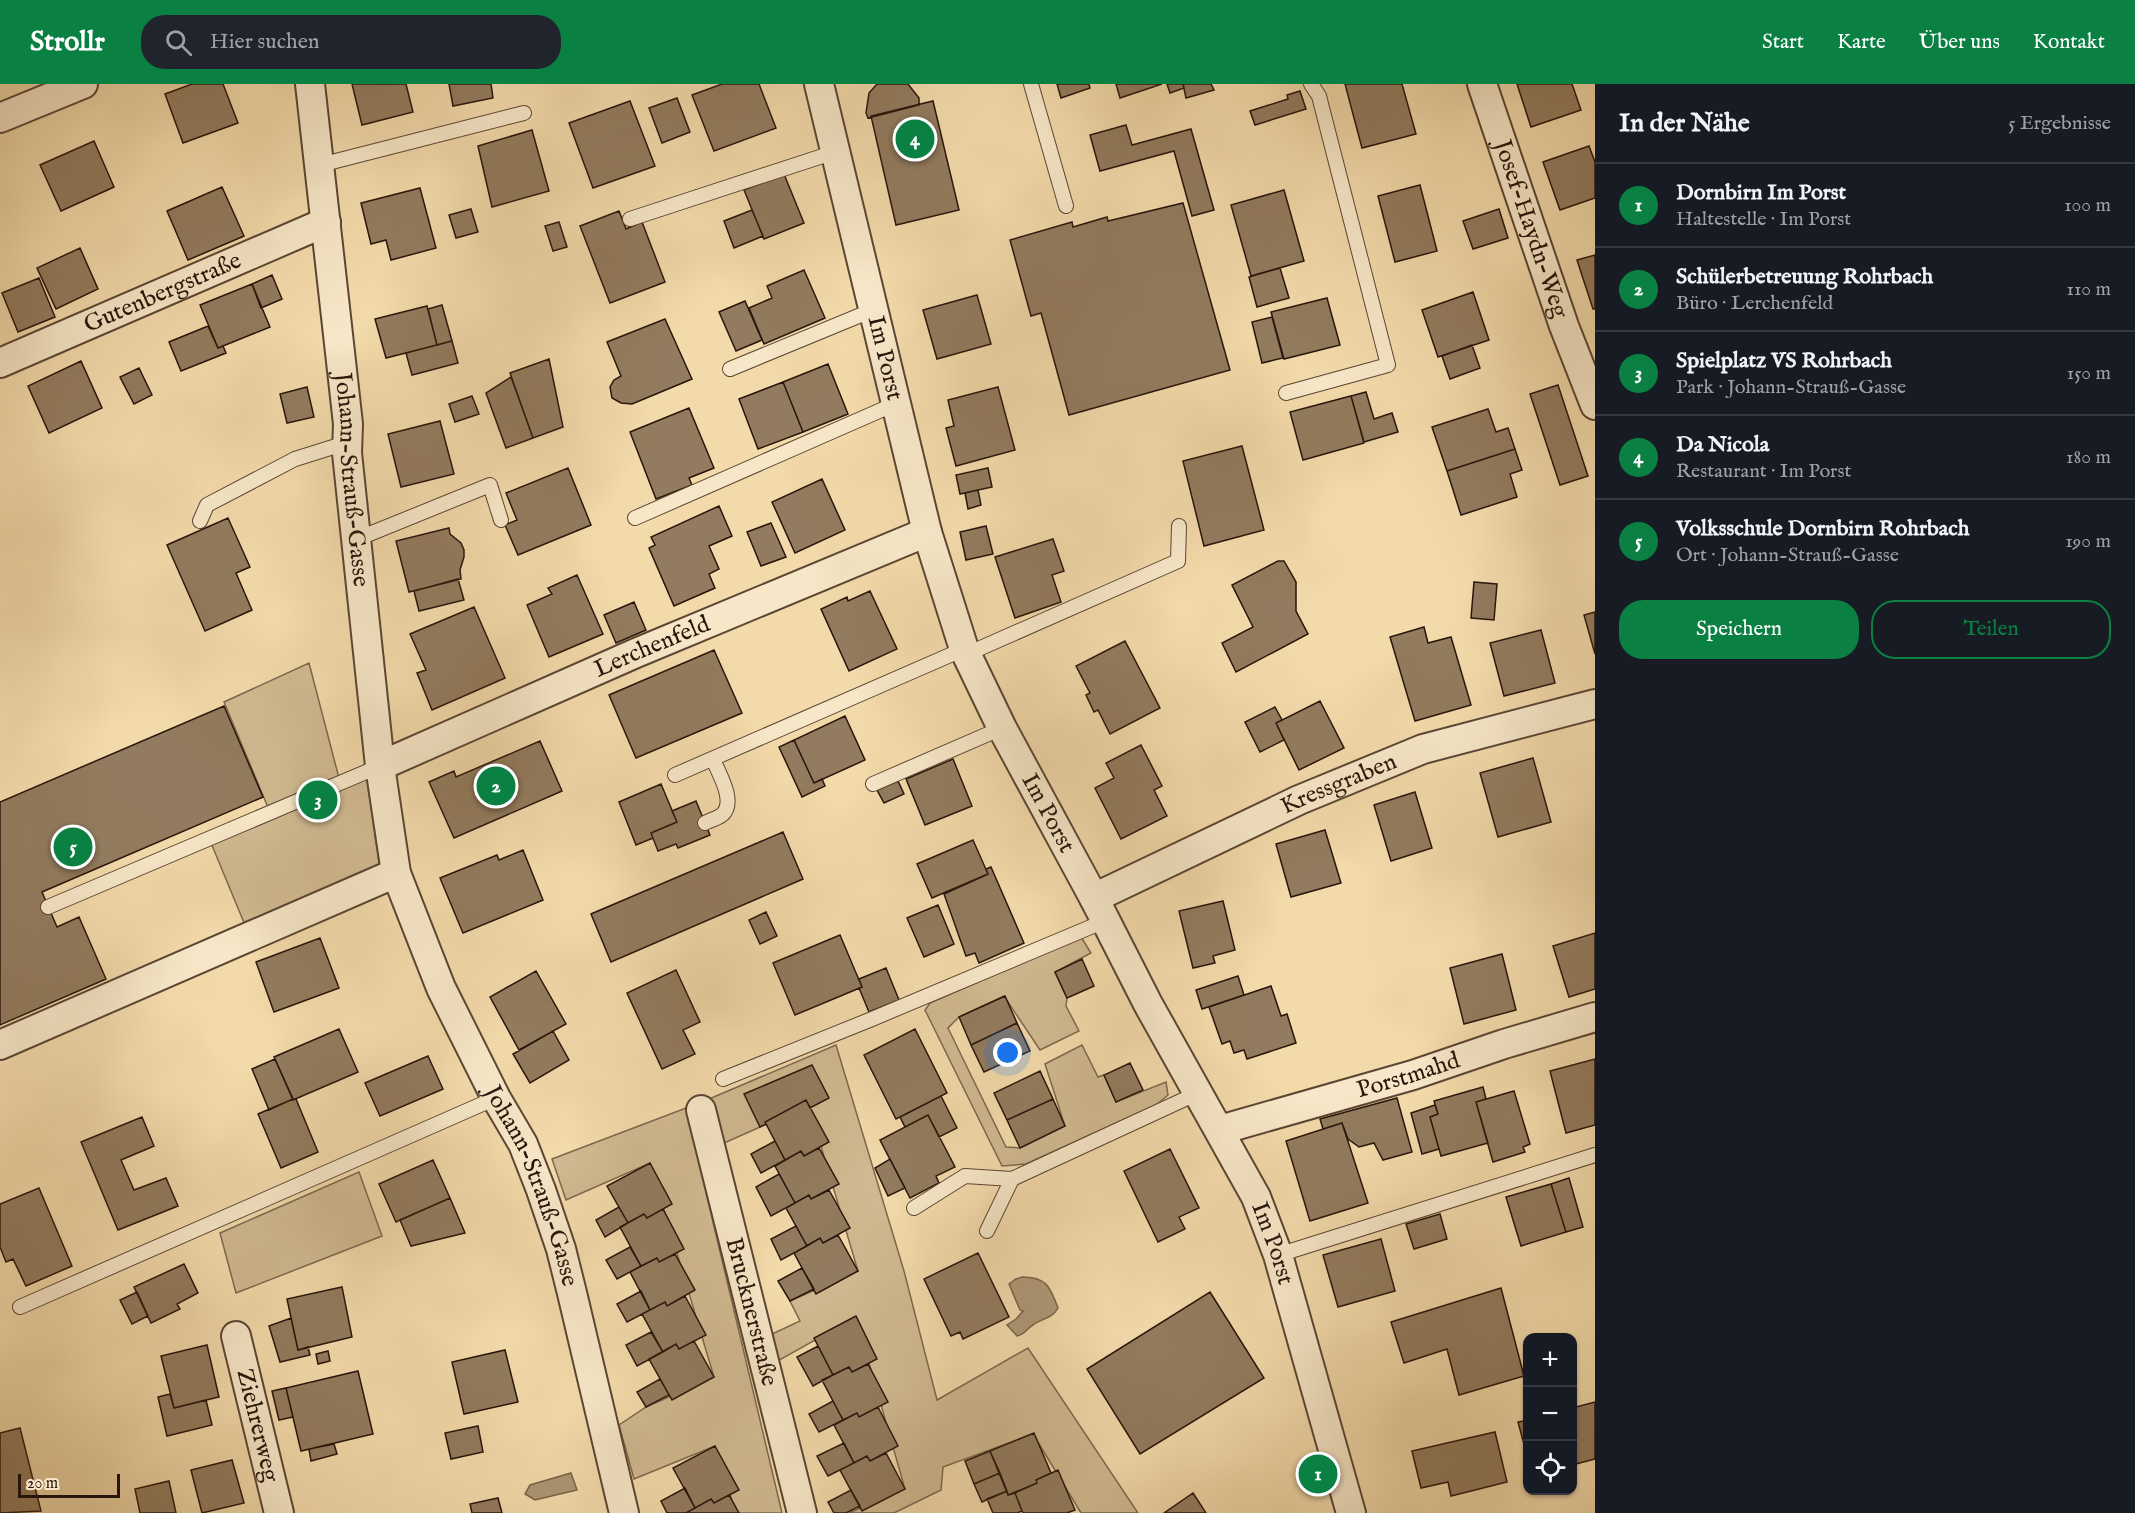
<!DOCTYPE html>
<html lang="de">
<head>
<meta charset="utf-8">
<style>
  :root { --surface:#171b24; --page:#20242c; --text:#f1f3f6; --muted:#9ea1a6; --line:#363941; --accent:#0b8043 }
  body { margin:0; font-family:"IM FELL English",serif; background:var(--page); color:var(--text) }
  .controls { position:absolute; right:18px; bottom:18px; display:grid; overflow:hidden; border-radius:12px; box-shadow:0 2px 4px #0004 }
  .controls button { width:54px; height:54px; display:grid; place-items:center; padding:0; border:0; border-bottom:2px solid var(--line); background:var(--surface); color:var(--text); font:30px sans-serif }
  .scale { position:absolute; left:18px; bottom:15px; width:102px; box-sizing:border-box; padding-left:6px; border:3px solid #28150b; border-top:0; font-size:16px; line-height:21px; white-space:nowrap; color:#28150b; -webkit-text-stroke:4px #f7e7c8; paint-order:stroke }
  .you { position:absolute; left:1008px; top:969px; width:21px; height:21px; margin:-15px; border:4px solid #fff; border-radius:50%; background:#1a73e8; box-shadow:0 0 0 9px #1a73e833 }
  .badge { display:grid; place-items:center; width:39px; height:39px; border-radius:50%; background:var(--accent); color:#fff; font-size:20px; font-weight:700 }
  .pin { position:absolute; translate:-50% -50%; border:3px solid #fff; box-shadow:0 2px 6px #0006 }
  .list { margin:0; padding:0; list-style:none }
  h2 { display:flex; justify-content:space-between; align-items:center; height:78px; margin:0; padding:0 24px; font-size:26px }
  h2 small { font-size:20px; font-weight:400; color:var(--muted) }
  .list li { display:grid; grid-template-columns:39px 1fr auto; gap:18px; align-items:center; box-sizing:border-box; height:84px; padding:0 24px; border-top:2px solid var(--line) }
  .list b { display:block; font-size:22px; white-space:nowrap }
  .list p { margin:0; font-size:20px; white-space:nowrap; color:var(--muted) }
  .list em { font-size:20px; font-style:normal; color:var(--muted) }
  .actions { display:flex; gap:12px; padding:18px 24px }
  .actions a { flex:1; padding:14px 0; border:2px solid var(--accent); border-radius:24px; text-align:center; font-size:21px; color:var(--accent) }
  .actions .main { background:var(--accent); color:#fff }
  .icon { flex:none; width:33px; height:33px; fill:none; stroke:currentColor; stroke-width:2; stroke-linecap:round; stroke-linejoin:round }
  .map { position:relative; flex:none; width:1595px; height:1429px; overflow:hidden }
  header { display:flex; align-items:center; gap:36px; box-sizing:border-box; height:84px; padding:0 30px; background:var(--accent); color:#fff }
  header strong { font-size:28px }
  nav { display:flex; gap:33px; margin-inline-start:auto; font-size:21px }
  .search { width:420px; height:54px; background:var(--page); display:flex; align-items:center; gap:15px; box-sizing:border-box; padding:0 21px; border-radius:24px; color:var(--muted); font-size:22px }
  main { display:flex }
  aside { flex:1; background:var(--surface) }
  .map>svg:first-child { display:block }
  .green { fill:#d0b990; stroke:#7c674e; stroke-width:1.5 }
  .water { fill:#ae9775; stroke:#78634b; stroke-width:1.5 }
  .building { fill:#927b5e; stroke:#28150b; stroke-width:1.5 }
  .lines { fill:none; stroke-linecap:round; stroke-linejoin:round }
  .lane-casing { stroke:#5b4633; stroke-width:16 }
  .street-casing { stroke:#5b4633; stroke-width:32 }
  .lane { stroke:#f7e7c8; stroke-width:14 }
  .street { stroke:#f7e7c8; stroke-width:28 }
  .labels { text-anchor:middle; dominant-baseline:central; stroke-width:4.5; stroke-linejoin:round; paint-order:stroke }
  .street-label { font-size:24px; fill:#28150b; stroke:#f7e7c8 }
</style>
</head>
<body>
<header>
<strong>Strollr</strong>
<div class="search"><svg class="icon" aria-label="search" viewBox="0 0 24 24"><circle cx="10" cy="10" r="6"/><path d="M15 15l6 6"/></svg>Hier suchen</div>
<nav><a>Start</a><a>Karte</a><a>Über uns</a><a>Kontakt</a></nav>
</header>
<main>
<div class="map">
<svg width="1595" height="1429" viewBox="0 0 1595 1429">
  <rect width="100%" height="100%" fill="#f3daab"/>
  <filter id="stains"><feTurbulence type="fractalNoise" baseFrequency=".00333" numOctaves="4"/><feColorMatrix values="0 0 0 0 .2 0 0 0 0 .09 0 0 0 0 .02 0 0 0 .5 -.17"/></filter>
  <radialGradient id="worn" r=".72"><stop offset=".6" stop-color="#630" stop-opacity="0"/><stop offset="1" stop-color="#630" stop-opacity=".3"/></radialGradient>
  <path class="green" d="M309,579L340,698L366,688L380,786L245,841L211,759L272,733L224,618Z
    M1081,853L1091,869L1055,888L1067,914L1066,922L1079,947L1040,966L1004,912L959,933L948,944L1006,1063L1020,1064L1065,1042L1045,980L1082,961L1098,993L1104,991L1116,1018L1166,998L1168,1011L1156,1021L1026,1080L1002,1082L925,926L930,919Z
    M836,961L904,1187L937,1316L1028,1264L1138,1429H1081L1033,1350L943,1383L941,1406L894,1429H849L905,1405L856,1233L776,1278L768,1252L800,1237L790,1217L858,1187L810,1025L760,1043L722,1060L709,1015Z
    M686,1024L782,1429H736L715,1362L634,1395L619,1341L646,1323L714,1293L650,1079L566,1116L552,1075Z
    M359,1088L382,1152L236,1209L220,1149Z"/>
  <path class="water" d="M1022,1193C1047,1193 1050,1203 1058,1224C1052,1235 1042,1234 1033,1241C1026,1245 1026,1250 1017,1252L1007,1241L1016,1235L1023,1227L1020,1226L1009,1200L1016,1195Z
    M571,1389L577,1406L535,1416L525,1410L530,1401Z"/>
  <path class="building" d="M192,0H223L238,39L183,59L165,10Z
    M352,0H406L413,28L362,41Z
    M449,0H491L493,14L453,22Z
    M722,0H759L776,44L714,67L692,11Z
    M877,0H908L919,14V21L868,34L866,29L869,9Z
    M1057,0H1089L1090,4L1061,14Z
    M1116,0H1162L1120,14Z
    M1167,0H1183L1184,4L1170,9Z
    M1183,0H1211L1214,6L1186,14Z
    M1345,0H1402L1416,50L1362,64Z
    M1517,0H1572L1581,26L1531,43Z
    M1300,7L1306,25L1255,41L1250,27L1288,15L1287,11Z
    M677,14L690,48L662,59L649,24Z
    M630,17L655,82L593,104L569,39Z
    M933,17L959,126L896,141L871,32Z
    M1126,41L1132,61L1191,45L1214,126L1192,132L1174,67L1100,87L1090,51Z
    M532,46L549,107L492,123L478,62Z
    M94,57L114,103L61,127L40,81Z
    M1589,62L1595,78V114L1560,126L1543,78Z
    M784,90L804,139L764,155L744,106Z
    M1420,101L1437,167L1395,178L1378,112Z
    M222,103L244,152L188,176L167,127Z
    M420,104L436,164L391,176L386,156L371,160L361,119Z
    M1284,106L1304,177L1251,192L1231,121Z
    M1183,119L1230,286L1069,331L1041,229L1031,232L1010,156L1072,138L1073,143L1107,133L1108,137Z
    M471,125L478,148L456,154L449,131Z
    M1499,125L1508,154L1473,165L1463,137Z
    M752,126L763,152L734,164L724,137Z
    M619,127L626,145L642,138L665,198L610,219L580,142Z
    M559,138L567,163L553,167L545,142Z
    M80,164L98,205L56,225L37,184Z
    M1595,171V225H1593L1577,176Z
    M1280,184L1289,214L1257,223L1249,193Z
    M804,186L825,234L764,260L749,224L772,214L767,202Z
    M272,191L282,215L261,224L252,200Z
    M39,194L55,233L18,248L2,209Z
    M252,200L270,243L218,264L200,221Z
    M1473,208L1489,256L1438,273L1422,226Z
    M977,211L991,260L937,275L923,226Z
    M1327,214L1340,261L1284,275L1271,228Z
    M745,217L762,256L736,267L719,228Z
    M442,221L452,257L437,261L428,225Z
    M427,222L437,261L386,274L375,235Z
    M1272,233L1283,274L1262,279L1252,238Z
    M665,235L692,295L632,320L621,319L612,314L610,303L614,296L621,292L607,258Z
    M208,242L218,264L223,262L226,269L181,287L169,258Z
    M452,257L458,279L412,291L406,269Z
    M1472,261L1480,284L1450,295L1442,272Z
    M549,275L563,343L533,354L510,289Z
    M81,277L102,324L49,349L28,302Z
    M828,280L848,330L803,348L783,298Z
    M139,284L152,311L134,320L120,293Z
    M511,293L533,354L506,364L486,309Z
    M783,298L803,348L758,365L739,315Z
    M1558,301L1588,392L1560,401L1530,310Z
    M307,303L314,333L287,339L280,310Z
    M998,303L1015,366L956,382L946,344L954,342L948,316Z
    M1366,308L1374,335L1392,329L1398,348L1364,358L1351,312Z
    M472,312L479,330L455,338L449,320Z
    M1351,312L1364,359L1303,376L1290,328Z
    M689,324L714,384L689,394L692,401L656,415L630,348Z
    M1488,325L1496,348L1508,344L1515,365L1447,387L1432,343Z
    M440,337L454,390L401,403L388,350Z
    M1242,362L1264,446L1204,462L1183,377Z
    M1515,365L1522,386L1510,390L1517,413L1461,431L1447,387Z
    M568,384L591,441L518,471L505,441L517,436L506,409Z
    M988,384L992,403L960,410L956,391Z
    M822,395L845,446L795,469L772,418Z
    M978,406L981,421L968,425L965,409Z
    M719,422L732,452L709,462L719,485L709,490L715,504L674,522L649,464L655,461L651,453Z
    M228,434L250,483L236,489L252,526L205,547L167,461Z
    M771,439L786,473L761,482L747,448Z
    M986,442L993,470L966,476L960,448Z
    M449,444L450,450L461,459L464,466V473L460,486L461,495L409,508L396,457Z
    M1053,455L1064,487L1052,491L1061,518L1015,534L995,473Z
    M1278,477H1284L1296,498V527L1308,550L1236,588L1222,559L1253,543L1232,501Z
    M577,491L603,550L549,573L527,521L552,510L548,504Z
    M458,495L464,516L419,527L414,507Z
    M1474,498L1497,500L1494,536L1471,534Z
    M870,507L897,565L849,587L821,525L847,513L848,517Z
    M634,518L646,546L616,559L604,531Z
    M474,523L505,594L432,626L417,589L426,586L410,550Z
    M1595,528V570L1584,531Z
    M1424,543L1428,559L1451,553L1471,621L1415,637L1390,553Z
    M1541,546L1555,599L1504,612L1490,559Z
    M1125,557L1160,624L1110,650L1098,626L1094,628L1086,611L1090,609L1076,582Z
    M714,566L742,629L636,674L609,611Z
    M1320,617L1344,664L1299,686L1276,639Z
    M224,622L263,713L42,808L57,843L79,833L106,895L0,941V718Z
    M1275,623L1282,636L1276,639L1284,656L1260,668L1245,638Z
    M845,632L865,676L814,699L794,656Z
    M794,656L814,699L822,695L825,702L802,713L779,663Z
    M540,657L562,707L454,754L429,698L454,687L456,693Z
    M1141,661L1162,702L1154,706L1167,732L1121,755L1095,704L1114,694L1106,679Z
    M1533,674L1551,738L1498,753L1480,689Z
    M953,675L972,722L925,741L906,695Z
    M898,697L904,710L884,719L877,706Z
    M661,700L677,738L651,749L653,754L636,761L619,718Z
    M1415,708L1432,764L1391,777L1374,721Z
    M696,717L710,751L678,764L676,760L658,767L651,749L677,738L672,727Z
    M1325,746L1341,799L1291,813L1276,760Z
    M783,748L803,795L611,878L591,830Z
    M973,756L988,790L932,814L917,780Z
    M523,766L543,816L463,849L440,794L497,771L499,776Z
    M991,783L1024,859L979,879L975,869L966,872L944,810L988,790L986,785Z
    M1223,817L1235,866L1213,872L1215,879L1193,884L1179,827Z
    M938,821L954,860L924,873L907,834Z
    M766,828L777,852L760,860L749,836Z
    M1595,849V905L1569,913L1553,862Z
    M840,851L862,903L795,931L773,879Z
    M320,854L339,904L274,928L256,878Z
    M1502,870L1516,926L1464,940L1450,884Z
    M1082,875L1094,902L1067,914L1055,888Z
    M886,884L899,916L869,928L859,904L862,903L859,895Z
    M676,886L700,938L683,946L695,970L662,985L627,909Z
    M536,887L566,940L519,966L490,913Z
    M1238,892L1244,911L1202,925L1196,906Z
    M1271,902L1281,932L1287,930L1296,959L1247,975L1244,966L1234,969L1230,957L1222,960L1209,923Z
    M1005,912L1017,939L971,961L959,933Z
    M1017,939L1030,967L984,988L971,961Z
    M339,945L358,988L293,1016L274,973Z
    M915,945L947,1009L896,1035L864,971Z
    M553,947L569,976L530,999L513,970Z
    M428,972L443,1005L380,1032L365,999Z
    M275,975L293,1015L269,1026L252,985Z
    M1595,975V1041L1566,1049L1550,987Z
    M1130,979L1143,1006L1116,1018L1104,991Z
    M812,981L829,1014L810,1024L806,1016L765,1038L766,1040L760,1043L744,1010Z
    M1040,987L1053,1015L1007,1036L994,1009Z
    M1483,1003L1486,1015L1476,1018L1488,1059L1441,1072L1430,1033L1438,1030L1434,1017Z
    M1514,1007L1530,1060L1523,1063L1525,1068L1493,1078L1476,1018Z
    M941,1012L957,1044L939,1053L928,1031L905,1043L900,1033Z
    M1397,1014L1412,1068L1383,1076L1374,1059L1359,1063L1348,1055L1342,1039L1323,1045L1320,1035Z
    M293,1015H296L318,1068L281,1084L258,1030Z
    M1053,1015L1065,1042L1020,1064L1007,1036Z
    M806,1016L829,1058L804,1072L801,1067L785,1076L765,1038Z
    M1435,1021L1438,1030L1430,1033L1439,1065L1422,1070L1411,1029Z
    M928,1031L955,1083L936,1092L939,1099L910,1114L880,1056Z
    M142,1033L154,1062L121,1076L134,1106L166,1094L178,1122L118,1146L81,1058Z
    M1342,1039L1368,1119L1310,1137L1286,1057Z
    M775,1057L785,1076L761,1089L751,1070Z
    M819,1064L839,1100L811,1115L809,1111L795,1119L775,1082L801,1067L804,1072Z
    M1170,1065L1199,1124L1179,1133L1185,1145L1158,1158L1124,1087Z
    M890,1075L905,1104L888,1112L875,1084Z
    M433,1076L450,1114L396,1138L379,1100Z
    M650,1079L672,1120L647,1134L644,1130L628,1139L607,1102Z
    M779,1090L795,1119L771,1132L756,1103Z
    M1569,1094L1583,1143L1566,1148L1551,1100Z
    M1551,1100L1566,1148L1521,1162L1506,1113Z
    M39,1104L72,1182L26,1202L13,1175L6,1178L0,1163V1120Z
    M829,1106L850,1144L823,1159L820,1154L807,1162L786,1124L809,1111L811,1115Z
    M450,1114L465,1149L411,1162L400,1136Z
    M619,1123L628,1139L605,1153L596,1136Z
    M663,1125L684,1165L659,1178L657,1174L641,1182L620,1143L644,1130L647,1134Z
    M1440,1130L1447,1155L1414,1165L1406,1140Z
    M796,1142L807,1162L781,1176L771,1155Z
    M838,1151L858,1187L816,1210L794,1169L820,1154L823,1159Z
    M1381,1155L1395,1207L1338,1223L1323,1171Z
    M630,1163L641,1182L617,1195L606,1176Z
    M978,1169L1009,1233L963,1255L960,1248L951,1252L924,1195Z
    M675,1170L695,1206L667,1222L665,1218L650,1226L630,1188L657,1174L659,1178Z
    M184,1180L198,1209L177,1220L180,1225L151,1239L134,1203Z
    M802,1184L814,1205L790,1217L778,1197Z
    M342,1203L352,1253L298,1266L287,1215Z
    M1501,1204L1524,1292L1459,1311L1447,1265L1404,1279L1391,1238Z
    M641,1207L650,1226L627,1238L617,1220Z
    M137,1208L148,1232L132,1240L120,1216Z
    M1210,1208L1264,1294L1140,1370L1087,1285Z
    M685,1212L706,1251L679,1265L676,1260L663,1268L642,1230L665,1218L667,1222Z
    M856,1232L877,1275L852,1288L849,1283L833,1291L814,1254Z
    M291,1234L298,1266L308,1263L310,1271L280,1278L269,1242Z
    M651,1248L663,1268L637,1282L626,1261Z
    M694,1257L714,1293L672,1316L649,1275L676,1260L679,1265Z
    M207,1261L219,1313L174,1324L161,1272Z
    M818,1262L833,1291L813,1302L797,1273Z
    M505,1266L518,1318L464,1330L452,1278Z
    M328,1267L330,1277L318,1280L316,1270Z
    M868,1280L888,1318L859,1333L857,1329L843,1336L822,1296L849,1283L852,1288Z
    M358,1287L373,1350L301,1367L286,1304Z
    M660,1295L669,1311L646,1323L637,1308Z
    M286,1304L293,1333L279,1336L272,1307Z
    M170,1310L174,1324L206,1316L212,1341L167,1352L158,1313Z
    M833,1317L843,1336L819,1348L809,1330Z
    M1595,1318V1375L1572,1381V1324Z
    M878,1323L898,1362L870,1377L867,1372L854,1379L834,1341L857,1329L859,1333Z
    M1528,1336V1375L1518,1338Z
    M478,1342L483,1368L451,1375L445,1349Z
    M20,1344L41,1427L0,1429V1349Z
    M1495,1348L1507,1398L1451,1412L1448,1398L1421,1404L1412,1367Z
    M1034,1349L1051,1389L1036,1396L1037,1399L1008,1411L990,1367Z
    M844,1359L854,1379L828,1392L817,1372Z
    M334,1360L337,1370L311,1377L309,1365Z
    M715,1362L739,1406L714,1419L711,1415L695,1424L673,1384Z
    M990,1367L1000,1389L974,1400L965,1377Z
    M886,1369L905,1405L862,1427L840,1386L867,1372L870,1377Z
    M232,1376L244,1419L202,1429L191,1386Z
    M1058,1386L1075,1426L1067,1429H1023L1015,1409L1037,1399L1036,1396Z
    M1000,1389L1007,1407L982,1418L974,1400Z
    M169,1397L176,1429H140L135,1405Z
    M685,1404L695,1424L686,1429H667L661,1417Z
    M851,1406L860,1422L846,1429H834L828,1418Z
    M1007,1407L1008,1411L1015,1409L1022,1427L1017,1429H993L987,1415Z
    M1193,1409L1206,1429H1164Z
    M729,1411L739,1429H686L711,1415L714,1419Z
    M498,1414L502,1429H472L470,1420Z"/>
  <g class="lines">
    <defs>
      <path id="lane" d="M1031,0L1066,122
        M320,81L524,29
        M630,135L835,68
        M730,285L873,226
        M1286,309L1388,281L1319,12L1311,0
        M635,434L895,320
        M200,437L207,421L295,375L346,359
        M357,455L490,401L501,436
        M967,570L1178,477L1179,442
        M675,691L964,565
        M873,700L1002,644
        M705,739C710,736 719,734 723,730C736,716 718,689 713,675
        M48,823L380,682
        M723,995L872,935L1105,837
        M914,1124L965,1092L1012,1095L1198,1009
        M987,1147L1012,1095
        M1278,1171L1595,1071
        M20,1223L496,1014"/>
      <g id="street">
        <path id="s1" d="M310,0L348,340L347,369L380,682L396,789L441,904L496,1014L523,1060L541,1106L561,1165L572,1209L624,1429"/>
        <path id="s2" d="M819,0L927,448L964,565L1002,644L1094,814L1148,920L1256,1113L1278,1171L1351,1429"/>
        <path id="s3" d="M1482,0L1564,242L1595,321"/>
        <path d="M0,34L83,0"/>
        <path id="s4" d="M0,279L326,138"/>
        <path id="s5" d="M380,682L636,569L927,448"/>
        <path id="s6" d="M1094,814L1299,716L1423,665L1595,620"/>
        <path d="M0,961L396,789"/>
        <path id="s7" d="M701,1026L802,1429"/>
        <path id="s8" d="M1220,1046L1413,991L1504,960L1595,933"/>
        <path id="s9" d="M236,1252L279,1429"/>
      </g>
    </defs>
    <use href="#lane" class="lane-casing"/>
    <use href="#street" class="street-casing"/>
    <use href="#lane" class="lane"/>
    <use href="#street" class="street"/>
  </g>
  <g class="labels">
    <g class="street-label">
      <text stroke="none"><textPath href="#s3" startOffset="153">Josef-Haydn-Weg</textPath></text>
      <text stroke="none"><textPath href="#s4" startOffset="177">Gutenbergstraße</textPath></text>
      <text stroke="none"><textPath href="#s2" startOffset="282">Im Porst</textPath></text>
      <text stroke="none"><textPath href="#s1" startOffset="398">Johann-Strauß-Gasse</textPath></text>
      <text stroke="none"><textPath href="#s5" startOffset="297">Lerchenfeld</textPath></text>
      <text stroke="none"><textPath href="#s6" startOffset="270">Kressgraben</textPath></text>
      <text stroke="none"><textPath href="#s2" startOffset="768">Im Porst</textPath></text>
      <text stroke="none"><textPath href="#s8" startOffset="196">Porstmahd</textPath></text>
      <text stroke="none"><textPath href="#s1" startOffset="1136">Johann-Strauß-Gasse</textPath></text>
      <text stroke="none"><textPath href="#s2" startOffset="1254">Im Porst</textPath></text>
      <text stroke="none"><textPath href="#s7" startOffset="208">Brucknerstraße</textPath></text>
      <text stroke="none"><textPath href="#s9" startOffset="92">Ziehrerweg</textPath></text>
    </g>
  </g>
  <rect width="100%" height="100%" filter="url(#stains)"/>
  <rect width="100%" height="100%" fill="url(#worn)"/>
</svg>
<div class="controls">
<button>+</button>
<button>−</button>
<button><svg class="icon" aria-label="locate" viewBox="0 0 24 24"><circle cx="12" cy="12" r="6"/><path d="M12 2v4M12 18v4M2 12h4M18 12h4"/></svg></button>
</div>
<div class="scale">20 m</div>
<div class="you"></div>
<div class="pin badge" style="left:1318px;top:1390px">1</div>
<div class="pin badge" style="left:496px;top:702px">2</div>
<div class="pin badge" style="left:318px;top:716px">3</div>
<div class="pin badge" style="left:915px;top:55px">4</div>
<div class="pin badge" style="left:73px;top:763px">5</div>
</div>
<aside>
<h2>In der Nähe<small>5 Ergebnisse</small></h2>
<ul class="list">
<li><span class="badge">1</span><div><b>Dornbirn Im Porst</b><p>Haltestelle · Im Porst</p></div><em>100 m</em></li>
<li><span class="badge">2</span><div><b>Schülerbetreuung Rohrbach</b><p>Büro · Lerchenfeld</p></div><em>110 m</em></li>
<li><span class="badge">3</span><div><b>Spielplatz VS Rohrbach</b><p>Park · Johann-Strauß-Gasse</p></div><em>150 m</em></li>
<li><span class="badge">4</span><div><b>Da Nicola</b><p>Restaurant · Im Porst</p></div><em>180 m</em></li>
<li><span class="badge">5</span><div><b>Volksschule Dornbirn Rohrbach</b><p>Ort · Johann-Strauß-Gasse</p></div><em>190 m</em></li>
</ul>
<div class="actions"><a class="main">Speichern</a><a>Teilen</a></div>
</aside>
</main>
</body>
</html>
